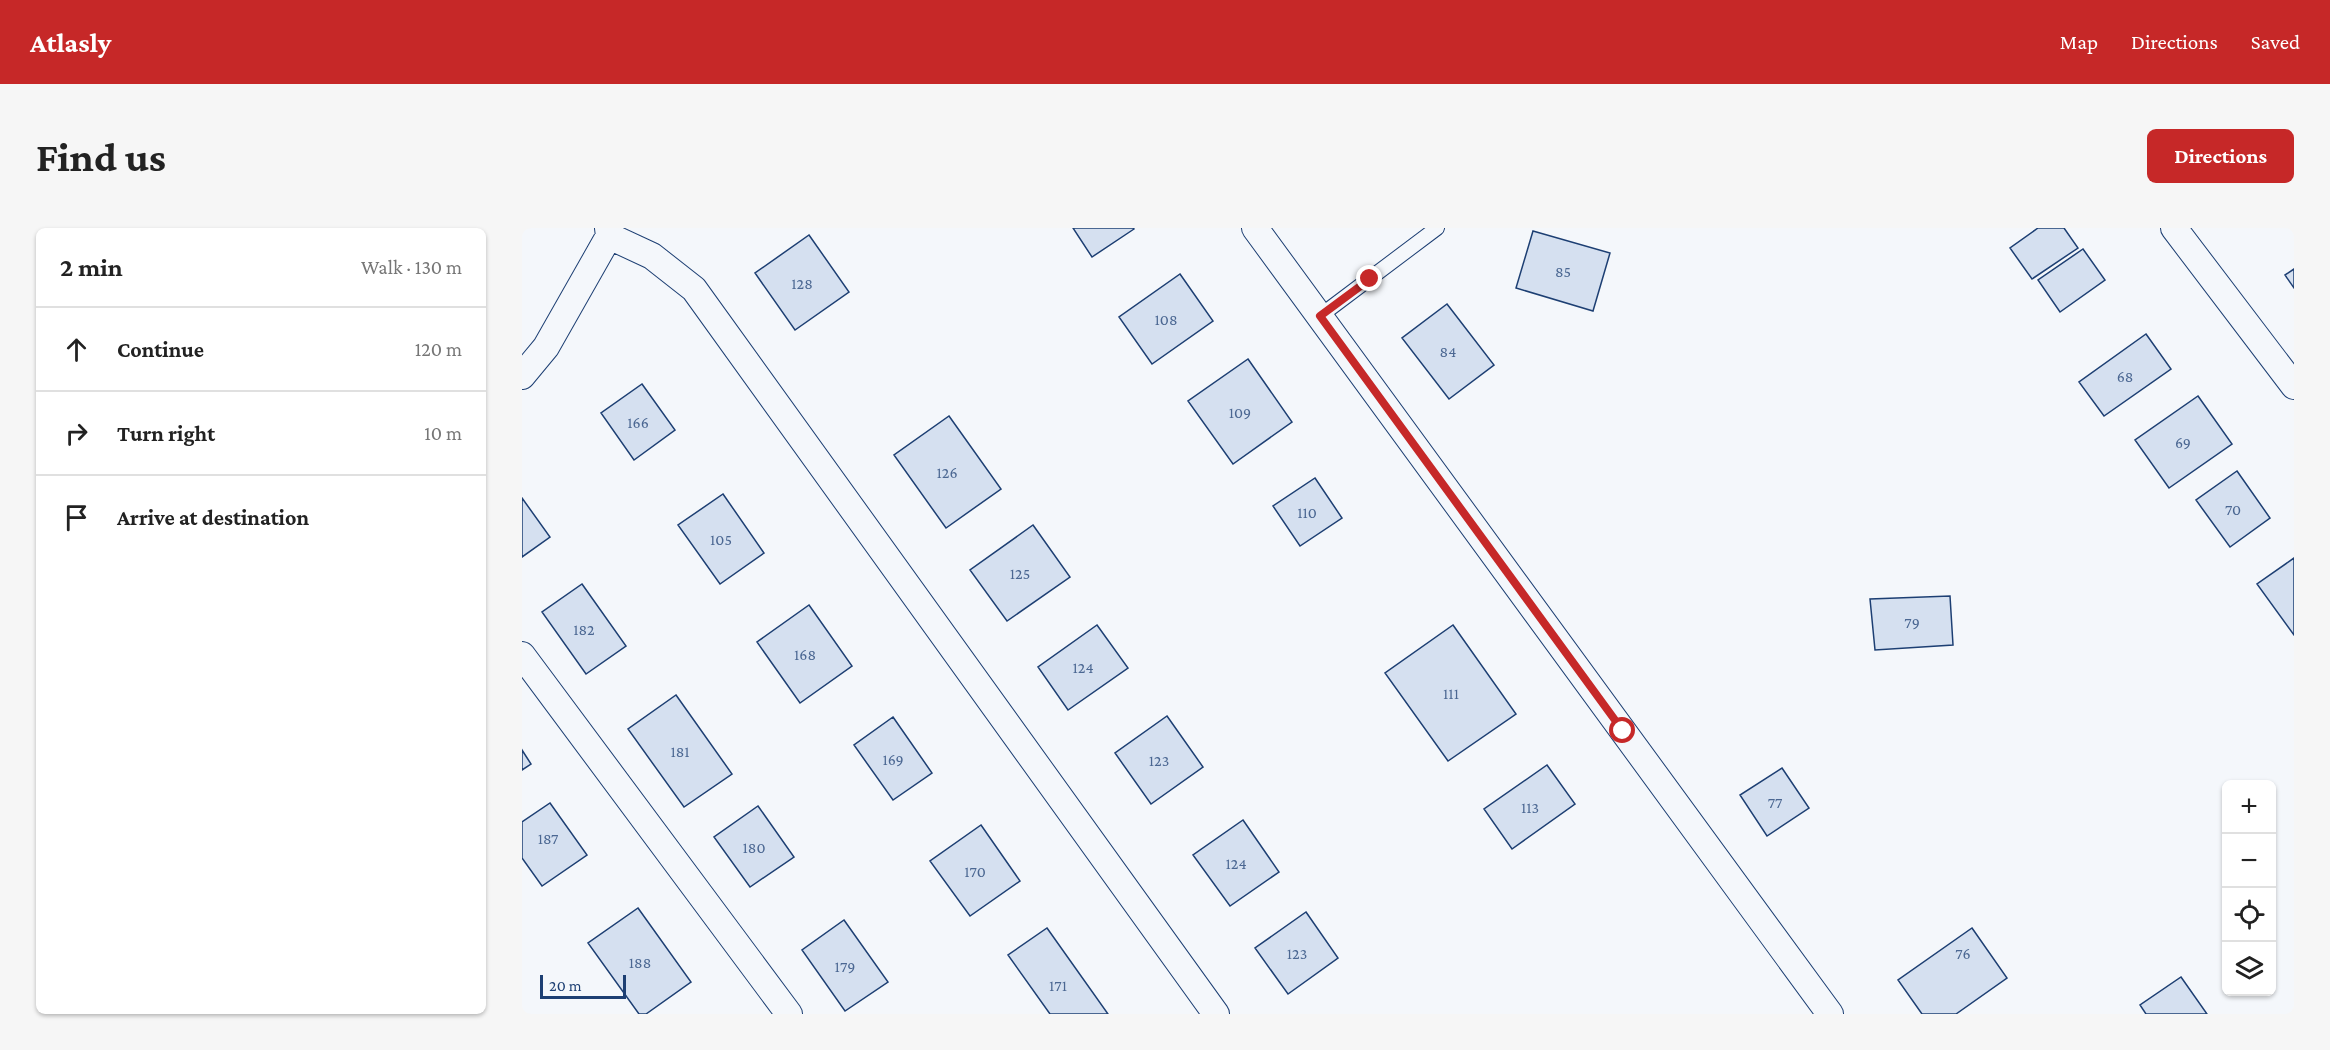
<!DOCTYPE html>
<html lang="en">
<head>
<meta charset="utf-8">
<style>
  :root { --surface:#fff; --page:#f6f6f6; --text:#222; --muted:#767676; --line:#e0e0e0; --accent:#c62828 }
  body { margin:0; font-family:"Crimson Pro",serif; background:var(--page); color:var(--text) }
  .controls { position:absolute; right:18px; bottom:18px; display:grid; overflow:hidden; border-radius:9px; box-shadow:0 2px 4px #0004 }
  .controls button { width:54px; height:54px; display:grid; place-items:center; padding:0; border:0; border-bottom:2px solid var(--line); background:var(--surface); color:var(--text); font:30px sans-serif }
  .scale { position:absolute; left:18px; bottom:15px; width:86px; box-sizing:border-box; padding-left:6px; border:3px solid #1d3f73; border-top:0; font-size:16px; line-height:21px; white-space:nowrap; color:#1d3f73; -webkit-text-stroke:4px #f4f7fb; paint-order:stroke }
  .stop { position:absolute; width:18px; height:18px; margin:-14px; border:4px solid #c62828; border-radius:50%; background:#fff }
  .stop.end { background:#c62828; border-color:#fff; box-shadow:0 2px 6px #0008 }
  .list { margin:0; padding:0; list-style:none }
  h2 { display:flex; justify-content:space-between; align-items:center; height:78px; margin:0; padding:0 24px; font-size:26px }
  h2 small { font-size:20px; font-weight:400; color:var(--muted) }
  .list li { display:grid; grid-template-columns:39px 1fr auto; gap:18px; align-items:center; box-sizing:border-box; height:84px; padding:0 24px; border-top:2px solid var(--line) }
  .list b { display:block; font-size:22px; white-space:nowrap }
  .list em { font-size:20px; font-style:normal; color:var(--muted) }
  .icon { flex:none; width:33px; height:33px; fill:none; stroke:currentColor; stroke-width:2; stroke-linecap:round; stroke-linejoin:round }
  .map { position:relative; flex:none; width:1772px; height:786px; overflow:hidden; border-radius:9px }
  header { display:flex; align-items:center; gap:36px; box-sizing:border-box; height:84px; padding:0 30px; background:var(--accent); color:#fff }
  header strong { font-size:28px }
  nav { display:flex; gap:33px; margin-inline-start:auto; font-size:21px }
  .intro { display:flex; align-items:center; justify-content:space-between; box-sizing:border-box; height:144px; padding:0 36px }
  h1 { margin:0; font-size:42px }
  .button { padding:15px 27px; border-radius:9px; background:var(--accent); color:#fff; font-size:21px; font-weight:700 }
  main { display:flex; gap:36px; padding:0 36px }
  aside { flex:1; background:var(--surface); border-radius:9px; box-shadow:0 2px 4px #0004 }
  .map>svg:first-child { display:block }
  .building { fill:#d5e0f0; stroke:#1d3f73; stroke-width:1.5 }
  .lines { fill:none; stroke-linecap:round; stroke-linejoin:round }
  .lane-casing { stroke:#1d3f73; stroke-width:16 }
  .street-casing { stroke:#1d3f73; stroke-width:28 }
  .lane { stroke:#f4f7fb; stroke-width:14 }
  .street { stroke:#f4f7fb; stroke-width:26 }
  .route { stroke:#c62828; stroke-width:8 }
  .labels { text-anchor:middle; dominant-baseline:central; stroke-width:4.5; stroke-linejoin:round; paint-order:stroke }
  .number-label { font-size:16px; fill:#4b6792 }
</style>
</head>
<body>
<header>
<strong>Atlasly</strong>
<nav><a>Map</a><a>Directions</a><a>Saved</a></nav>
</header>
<div class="intro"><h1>Find us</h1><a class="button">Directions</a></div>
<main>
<aside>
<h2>2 min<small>Walk · 130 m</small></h2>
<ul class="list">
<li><svg class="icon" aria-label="ahead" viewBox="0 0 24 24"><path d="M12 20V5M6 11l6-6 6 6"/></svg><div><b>Continue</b></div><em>120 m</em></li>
<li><svg class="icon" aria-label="right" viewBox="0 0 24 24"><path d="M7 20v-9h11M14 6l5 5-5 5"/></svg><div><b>Turn right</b></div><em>10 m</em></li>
<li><svg class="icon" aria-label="arrive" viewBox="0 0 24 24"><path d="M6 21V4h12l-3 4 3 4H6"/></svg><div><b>Arrive at destination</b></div></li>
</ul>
</aside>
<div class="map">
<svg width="1772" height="786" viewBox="0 0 1772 786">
  <rect width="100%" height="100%" fill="#f4f7fb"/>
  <path class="building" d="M551,0H611L612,1L570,29Z
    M1516,0H1542L1556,20L1510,51L1488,20Z
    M1011,3L1088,25L1071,83L994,60Z
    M287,7L327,64L273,102L233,45Z
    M1561,21L1583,52L1538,84L1516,52Z
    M1772,41V60L1763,47Z
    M658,46L691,93L630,136L597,89Z
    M925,76L972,137L927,171L880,110Z
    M1624,106L1649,141L1582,188L1557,154Z
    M726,131L770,194L711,236L666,173Z
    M120,156L153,202L112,232L79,185Z
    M1676,168L1710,216L1647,260L1613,212Z
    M427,188L479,261L424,300L372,227Z
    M1715,243L1748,290L1708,319L1674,272Z
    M793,250L820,290L778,318L751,278Z
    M201,266L242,325L198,356L156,297Z
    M0,270L28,309L0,329Z
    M511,297L548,349L485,393L448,342Z
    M1772,330V407L1735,356Z
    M60,356L104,418L64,446L20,384Z
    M1428,368L1431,417L1353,422L1348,371Z
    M287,377L330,438L278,475L235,414Z
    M575,397L606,440L546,482L516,439Z
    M931,397L994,486L926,533L863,445Z
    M154,467L210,546L162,579L106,501Z
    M645,488L681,539L629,576L593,525Z
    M371,489L410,545L371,572L332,517Z
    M0,522L9,536L0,542Z
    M1025,537L1053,576L990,621L962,581Z
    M1260,540L1287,580L1245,608L1218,567Z
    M28,575L65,627L20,658L0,630V594Z
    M236,578L272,629L228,659L192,609Z
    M721,592L757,644L708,678L671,627Z
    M459,597L498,653L448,688L408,633Z
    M116,680L169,754L124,786H117L66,715Z
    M784,684L816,730L766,766L733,720Z
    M322,692L366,754L323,783L280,722Z
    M525,700L586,786H528L486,727Z
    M1450,700L1485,750L1434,786H1400L1376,752Z
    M1659,749L1685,786H1624L1618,777Z"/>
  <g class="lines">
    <defs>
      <path id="lane" d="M798,88L915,0"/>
      <path id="street" d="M733,0L1308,786
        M1652,0L1772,158
        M87,8L130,28L172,61L694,786
        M0,148L24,119L87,8L86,0
        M0,427L267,786"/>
    </defs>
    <use href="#lane" class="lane-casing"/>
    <use href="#street" class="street-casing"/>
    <use href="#lane" class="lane"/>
    <use href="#street" class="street"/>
  </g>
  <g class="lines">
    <path class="route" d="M848,51L798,88L1101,503"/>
  </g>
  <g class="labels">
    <g class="number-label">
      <text x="1041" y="43">85</text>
      <text x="280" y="55">128</text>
      <text x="644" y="91">108</text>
      <text x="926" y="123">84</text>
      <text x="1603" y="148">68</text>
      <text x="718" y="184">109</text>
      <text x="116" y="194">166</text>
      <text x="1661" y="214">69</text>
      <text x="425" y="244">126</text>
      <text x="1711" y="281">70</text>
      <text x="785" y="284">110</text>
      <text x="199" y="311">105</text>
      <text x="498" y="345">125</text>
      <text x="1390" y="394">79</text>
      <text x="62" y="401">182</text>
      <text x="283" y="426">168</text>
      <text x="561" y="439">124</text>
      <text x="929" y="465">111</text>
      <text x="158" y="523">181</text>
      <text x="371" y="531">169</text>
      <text x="637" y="532">123</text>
      <text x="1253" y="574">77</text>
      <text x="1008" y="579">113</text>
      <text x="26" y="610">187</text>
      <text x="232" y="619">180</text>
      <text x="714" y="635">124</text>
      <text x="453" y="643">170</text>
      <text x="775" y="725">123</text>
      <text x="1441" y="725">76</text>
      <text x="118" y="734">188</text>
      <text x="323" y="738">179</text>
      <text x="536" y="757">171</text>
    </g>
  </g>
</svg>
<div class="controls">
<button>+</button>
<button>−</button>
<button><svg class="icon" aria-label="locate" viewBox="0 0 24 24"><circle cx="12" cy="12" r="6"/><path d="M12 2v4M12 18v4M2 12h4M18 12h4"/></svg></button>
<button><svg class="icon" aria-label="layers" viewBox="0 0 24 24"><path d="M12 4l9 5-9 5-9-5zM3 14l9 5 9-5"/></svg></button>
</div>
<div class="scale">20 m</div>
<div class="stop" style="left:1101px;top:503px"></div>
<div class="stop end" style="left:848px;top:51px"></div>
</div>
</main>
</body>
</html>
